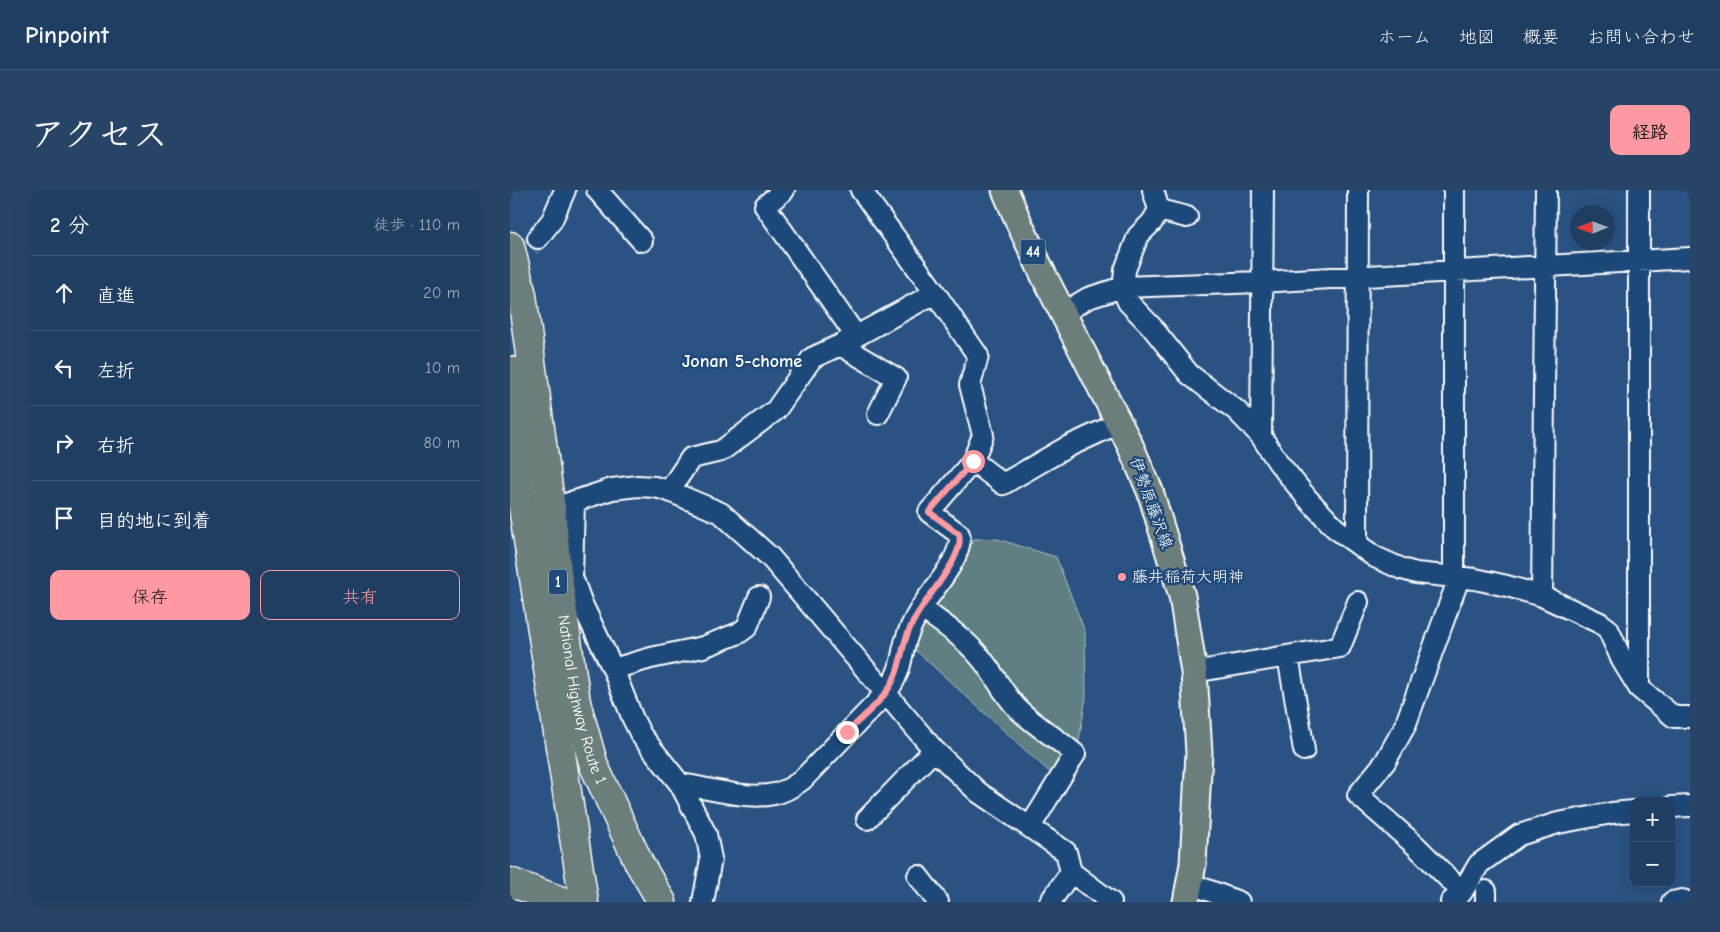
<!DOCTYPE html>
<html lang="ja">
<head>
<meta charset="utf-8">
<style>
  :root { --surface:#203e62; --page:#284568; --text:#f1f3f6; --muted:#a2aebe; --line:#3d5777; --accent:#ff9aa2 }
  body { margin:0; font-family:"Comic Neue","Klee One",sans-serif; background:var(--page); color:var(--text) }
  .controls { position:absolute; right:15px; bottom:15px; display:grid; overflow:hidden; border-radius:10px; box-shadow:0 5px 20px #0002 }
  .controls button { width:45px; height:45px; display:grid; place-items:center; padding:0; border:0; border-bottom:1px solid var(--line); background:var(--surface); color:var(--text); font:25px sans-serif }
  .compass { position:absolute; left:1060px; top:15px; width:45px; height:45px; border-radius:50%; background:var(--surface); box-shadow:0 5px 20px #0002; rotate:269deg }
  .stop { position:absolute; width:15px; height:15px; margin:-11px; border:4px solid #ff9aa2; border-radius:50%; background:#fff }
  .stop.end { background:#ff9aa2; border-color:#fff; box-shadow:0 1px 5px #0008 }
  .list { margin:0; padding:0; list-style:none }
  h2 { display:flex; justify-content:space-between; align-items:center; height:65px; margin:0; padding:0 20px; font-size:21px }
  h2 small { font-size:16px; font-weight:400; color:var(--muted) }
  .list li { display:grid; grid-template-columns:32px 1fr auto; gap:15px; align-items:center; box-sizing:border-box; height:75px; padding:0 20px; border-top:1px solid var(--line) }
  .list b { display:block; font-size:19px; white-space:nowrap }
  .list em { font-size:16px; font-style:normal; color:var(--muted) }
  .actions { display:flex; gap:10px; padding:15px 20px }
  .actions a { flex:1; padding:11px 0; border:1px solid var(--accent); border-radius:10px; text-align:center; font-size:18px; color:var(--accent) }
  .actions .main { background:var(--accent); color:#111 }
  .icon { flex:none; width:28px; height:28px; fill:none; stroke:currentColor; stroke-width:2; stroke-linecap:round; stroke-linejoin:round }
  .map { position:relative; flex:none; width:1180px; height:712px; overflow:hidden; border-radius:10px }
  header { display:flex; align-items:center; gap:30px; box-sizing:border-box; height:70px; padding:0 25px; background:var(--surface); border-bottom:1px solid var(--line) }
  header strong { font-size:24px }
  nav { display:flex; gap:28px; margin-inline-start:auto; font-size:18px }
  .intro { display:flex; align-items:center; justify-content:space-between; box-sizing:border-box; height:120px; padding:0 30px }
  h1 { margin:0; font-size:35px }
  .button { padding:12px 22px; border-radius:10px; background:var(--accent); color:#111; font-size:18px; font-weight:700 }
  main { display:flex; gap:30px; padding:0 30px }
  aside { flex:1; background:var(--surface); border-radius:10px; box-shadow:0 5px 20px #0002 }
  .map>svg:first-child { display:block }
  .green { fill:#5e7f83; stroke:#aebfc1 }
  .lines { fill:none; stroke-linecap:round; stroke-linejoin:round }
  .minor-tunnel { stroke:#4a6d96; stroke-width:20; stroke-dasharray:20 10; stroke-linecap:butt }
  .minor-casing { stroke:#fff; stroke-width:24 }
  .major-casing { stroke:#fff; stroke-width:29 }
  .highway-casing { stroke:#fff; stroke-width:31 }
  .minor { stroke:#1f4a7a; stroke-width:20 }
  .major { stroke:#6c7e7c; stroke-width:25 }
  .highway { stroke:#6c7e7c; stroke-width:28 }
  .route { stroke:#ff9aa2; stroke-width:6 }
  .poi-dot { fill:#ff9aa2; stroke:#1f4a7a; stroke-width:2 }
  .labels { text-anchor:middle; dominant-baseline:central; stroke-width:5; stroke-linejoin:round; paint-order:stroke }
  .shield { fill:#1f4a7a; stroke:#bcc9d7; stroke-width:1 }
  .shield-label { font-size:15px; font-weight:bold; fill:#fff }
  .street-label { font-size:16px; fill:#fff; stroke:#1f4a7a }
  .poi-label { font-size:16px; fill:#fff; stroke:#1f4a7a; text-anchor:start }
  .neighbourhood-label { font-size:18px; font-weight:bold; fill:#fff; stroke:#1f4a7a }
</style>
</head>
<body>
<header>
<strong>Pinpoint</strong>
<nav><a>ホーム</a><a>地図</a><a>概要</a><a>お問い合わせ</a></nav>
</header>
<div class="intro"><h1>アクセス</h1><a class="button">経路</a></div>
<main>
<aside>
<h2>2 分<small>徒歩 · 110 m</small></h2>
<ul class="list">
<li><svg class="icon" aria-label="ahead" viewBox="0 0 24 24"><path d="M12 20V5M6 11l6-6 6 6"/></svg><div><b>直進</b></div><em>20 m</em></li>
<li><svg class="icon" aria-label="left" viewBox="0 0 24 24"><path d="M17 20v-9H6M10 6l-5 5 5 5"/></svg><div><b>左折</b></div><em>10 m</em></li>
<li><svg class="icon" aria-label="right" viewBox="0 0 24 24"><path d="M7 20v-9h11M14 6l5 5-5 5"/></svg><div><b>右折</b></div><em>80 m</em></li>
<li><svg class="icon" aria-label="arrive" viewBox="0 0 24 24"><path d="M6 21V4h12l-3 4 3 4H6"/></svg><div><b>目的地に到着</b></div></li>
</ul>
<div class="actions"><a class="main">保存</a><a>共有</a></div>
</aside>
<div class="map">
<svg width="1180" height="712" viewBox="0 0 1180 712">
  <rect width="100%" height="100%" fill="#2a5383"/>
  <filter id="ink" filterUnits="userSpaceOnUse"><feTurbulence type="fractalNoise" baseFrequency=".02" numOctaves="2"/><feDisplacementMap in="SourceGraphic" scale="10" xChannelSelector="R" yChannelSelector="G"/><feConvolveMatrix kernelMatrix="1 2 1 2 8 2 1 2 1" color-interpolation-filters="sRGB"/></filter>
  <g filter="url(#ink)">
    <path class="green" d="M464,349H487L546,367L575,442L576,507L565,575L545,587L402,457Z"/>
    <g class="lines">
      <path class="minor-tunnel" d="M0,80L28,48"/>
      <defs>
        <path id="minor" d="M87,0L132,51
          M274,0L255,16L346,146
          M643,0L649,20L642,32L628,46L615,80L613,100L618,112L641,136L679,184L727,221L751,246L768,272L797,308L825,338L865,367L892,379L906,383L965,389L997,396L1032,406L1090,433L1098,439L1113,472L1129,498L1164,527H1180
          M649,20L677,27
          M28,48L42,30L55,0
          M553,123L578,108L613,97L751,92L1180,68
          M330,155L386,188L368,224
          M751,246L753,0
          M463,271L493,294L557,257L609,233
          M159,301L181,268L211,261L266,220L302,168L330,155L425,103
          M64,311L62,387L72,414L103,479L123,529L131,545L170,594L196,644L201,669L193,712
          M41,319L102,299L128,296L145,297L159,301L211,323L260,367L424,560L468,602L556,662L561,682L601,712
          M847,354L848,0
          M944,388V0
          M949,388L895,536L875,572L848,605L905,655L952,702
          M1032,406L1036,0
          M411,418C432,433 453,447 470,467C484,483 493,504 508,519C525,536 547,548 565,564L520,637
          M778,466L794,560
          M103,479L141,468L193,457L229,443L237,437L249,407
          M684,482L830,457L848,412
          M1129,498V0
          M170,594C198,598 237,610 264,604C275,602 284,596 292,590L376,503C380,497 384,492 386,486C391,476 392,464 395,453C398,440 405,428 411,418C422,400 455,365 449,344L419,322L463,271L473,245L460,195L468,166L425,103L351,0
          M1161,617L1180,616
          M357,629L424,560
          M408,686L428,712
          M679,693L729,712
          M976,701V712
          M540,712L561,682
          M941,712L952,702L969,674L1009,645L1048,633L1102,623L1124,621
          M1162,712L1172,710L1178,712"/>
        <path id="major" d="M495,0L510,35L534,86L620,255L640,301L672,406L684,482L689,563L683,674L676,712"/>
        <g id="highway">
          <path id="s1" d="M0,56L12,105L41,319L47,382L66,512L84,576L129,673L152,712"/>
          <path d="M0,181L10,298L74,712"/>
          <path d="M0,692L54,712"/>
        </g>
      </defs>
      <use href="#minor" class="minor-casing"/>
      <use href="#major" class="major-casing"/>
      <use href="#highway" class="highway-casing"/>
      <use href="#minor" class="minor"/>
      <use href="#major" class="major"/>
      <use href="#highway" class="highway"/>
    </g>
  </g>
  <g class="lines" filter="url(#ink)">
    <path class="route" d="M337,542C350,529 367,516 377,501C388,486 390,469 395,451C399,439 405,427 412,417C423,399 455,364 449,344L419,322L463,271"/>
  </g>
  <circle class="poi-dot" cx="612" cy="387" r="5"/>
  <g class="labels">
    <g class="shield">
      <rect x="510.5" y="49.5" width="25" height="25" rx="4"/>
      <rect x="39" y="379.5" width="18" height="25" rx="4"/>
    </g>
    <g class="shield-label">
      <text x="523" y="62">44</text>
      <text x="48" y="392">1</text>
    </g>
    <g class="street-label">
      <text transform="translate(641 313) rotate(70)">伊勢原藤沢線</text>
      <text stroke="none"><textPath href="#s1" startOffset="460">National Highway Route 1</textPath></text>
    </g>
    <g class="poi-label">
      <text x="622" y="387">藤井稲荷大明神</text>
    </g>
    <g class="neighbourhood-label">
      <text x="232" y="171">Jonan 5-chome</text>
    </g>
  </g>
</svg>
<div class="controls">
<button>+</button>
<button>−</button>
</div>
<svg class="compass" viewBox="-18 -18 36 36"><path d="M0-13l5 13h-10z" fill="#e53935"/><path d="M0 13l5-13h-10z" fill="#a2aebe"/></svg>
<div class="stop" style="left:463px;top:271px"></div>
<div class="stop end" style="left:337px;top:542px"></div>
</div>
</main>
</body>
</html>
